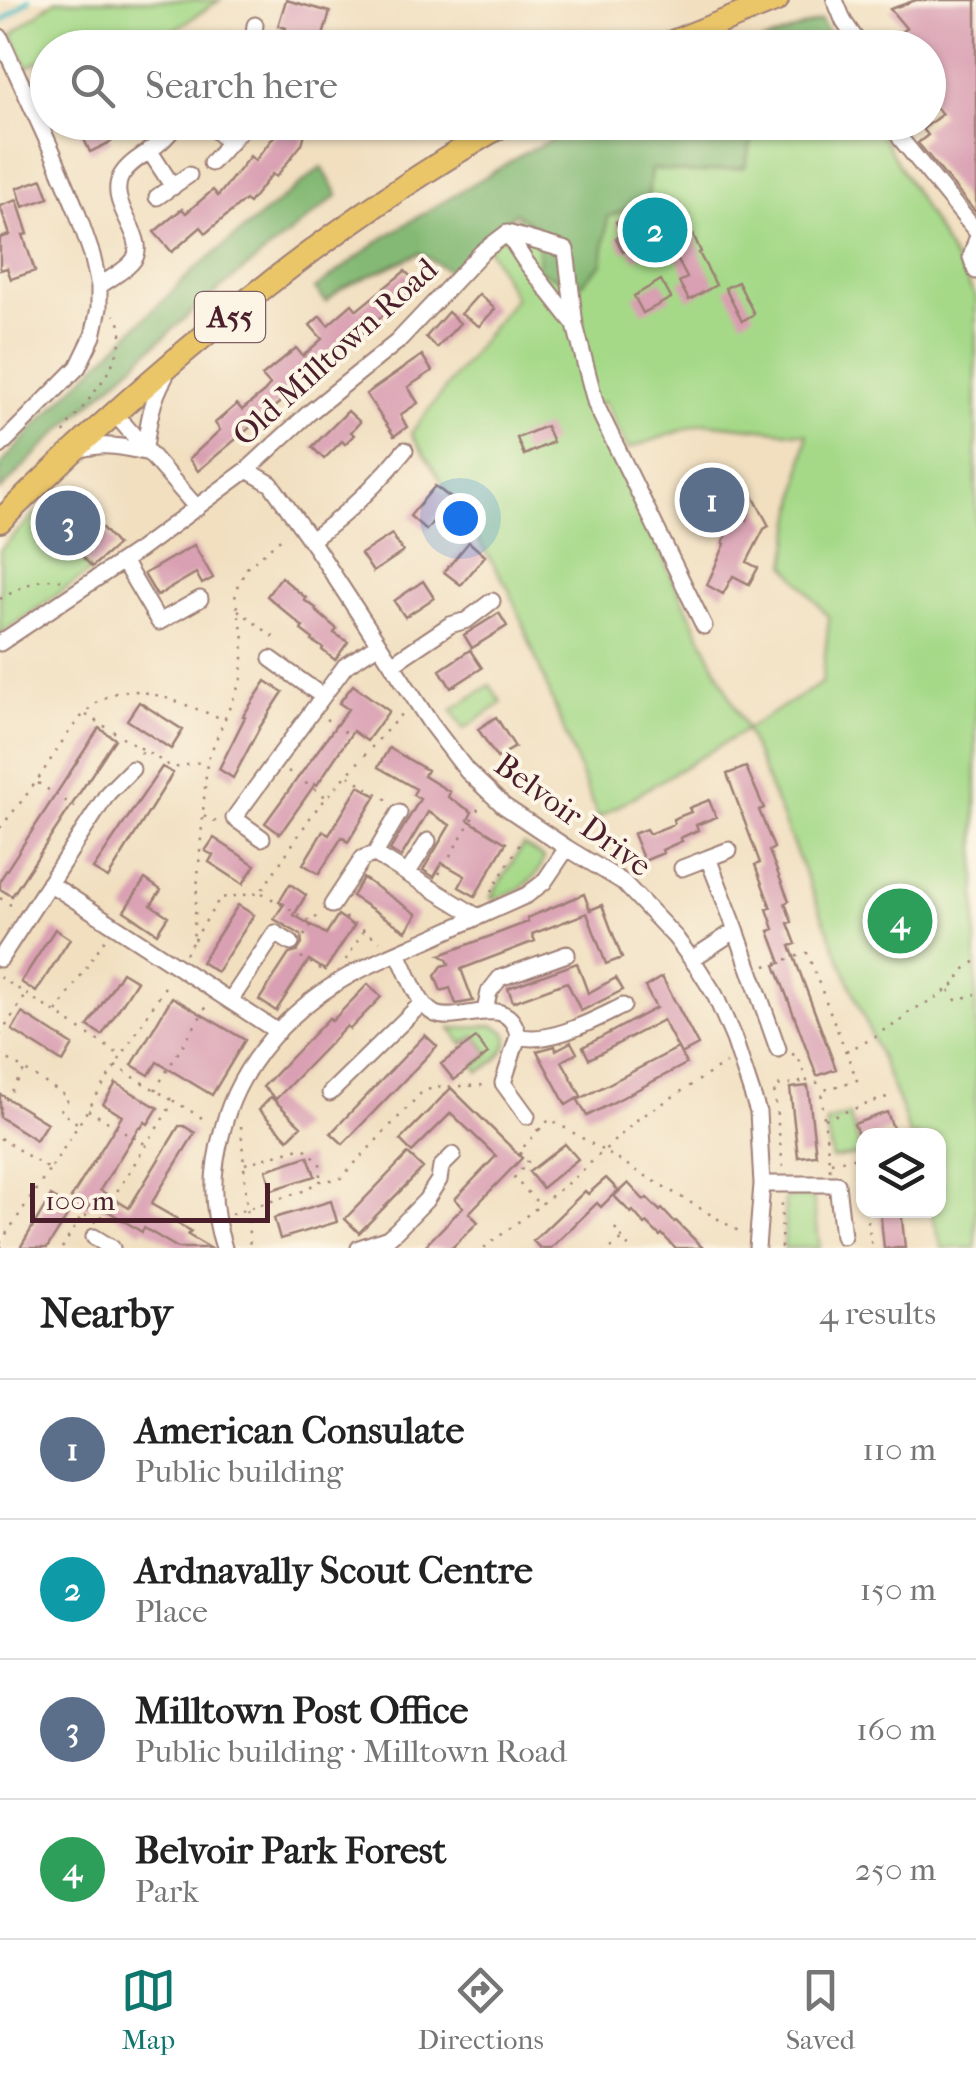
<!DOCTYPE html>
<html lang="en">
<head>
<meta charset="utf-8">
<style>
  :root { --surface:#fff; --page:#f2f2f2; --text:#222; --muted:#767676; --line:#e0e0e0; --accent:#0f766e }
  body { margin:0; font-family:"IM FELL French Canon",serif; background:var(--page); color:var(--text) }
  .controls { position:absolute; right:30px; bottom:30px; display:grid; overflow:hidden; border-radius:20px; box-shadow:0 2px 8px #0004 }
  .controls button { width:90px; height:90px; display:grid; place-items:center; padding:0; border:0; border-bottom:2px solid var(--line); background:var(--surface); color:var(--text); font:50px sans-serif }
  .scale { position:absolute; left:30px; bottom:25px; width:240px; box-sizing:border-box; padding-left:10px; border:5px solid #4a1f2b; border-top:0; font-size:28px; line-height:35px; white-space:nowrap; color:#4a1f2b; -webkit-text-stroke:8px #fcf5e5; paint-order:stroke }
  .you { position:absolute; left:460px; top:518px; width:35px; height:35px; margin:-25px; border:8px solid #fff; border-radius:50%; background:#1a73e8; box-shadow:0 0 0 15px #1a73e833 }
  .badge { display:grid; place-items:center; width:65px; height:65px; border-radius:50%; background:var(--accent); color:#fff; font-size:32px; font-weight:700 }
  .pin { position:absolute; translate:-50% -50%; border:5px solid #fff; box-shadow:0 2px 10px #0006 }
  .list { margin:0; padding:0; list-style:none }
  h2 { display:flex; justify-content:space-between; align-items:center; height:130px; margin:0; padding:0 40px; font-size:42px }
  h2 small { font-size:32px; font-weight:400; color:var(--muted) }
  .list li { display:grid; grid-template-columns:65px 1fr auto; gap:30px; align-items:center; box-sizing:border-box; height:140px; padding:0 40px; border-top:2px solid var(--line) }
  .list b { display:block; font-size:38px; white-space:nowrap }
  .list p { margin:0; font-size:32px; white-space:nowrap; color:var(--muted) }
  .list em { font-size:32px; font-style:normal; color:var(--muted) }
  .icon { flex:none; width:55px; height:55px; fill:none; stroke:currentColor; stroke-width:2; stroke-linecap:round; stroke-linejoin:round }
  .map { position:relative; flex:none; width:976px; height:1248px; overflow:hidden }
  .search { position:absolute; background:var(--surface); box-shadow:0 2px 8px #0004; left:30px; right:30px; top:30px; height:110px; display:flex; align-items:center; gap:25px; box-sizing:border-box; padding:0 35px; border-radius:55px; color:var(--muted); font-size:38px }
  .sheet { height:690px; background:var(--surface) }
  nav { display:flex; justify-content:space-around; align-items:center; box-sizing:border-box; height:140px; border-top:2px solid var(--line); background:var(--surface); font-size:28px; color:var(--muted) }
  nav a { display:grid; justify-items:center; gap:5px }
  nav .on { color:var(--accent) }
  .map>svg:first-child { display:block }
  .green { fill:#a5d988; stroke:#787c5a; stroke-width:2.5; fill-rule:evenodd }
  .forest { fill:#84b974; stroke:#676c50; stroke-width:2.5 }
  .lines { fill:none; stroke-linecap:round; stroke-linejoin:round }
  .stream { stroke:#4ab9c0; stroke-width:5 }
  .building { fill:#d99fb2 }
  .minor-casing { stroke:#9e7f76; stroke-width:19 }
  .highway-casing { stroke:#9e7f76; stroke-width:26 }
  .path { stroke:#9e7f76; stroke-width:2.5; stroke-dasharray:2.5 8; stroke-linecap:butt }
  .minor { stroke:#fff; stroke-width:15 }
  .highway { stroke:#ebc669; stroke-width:22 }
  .labels { text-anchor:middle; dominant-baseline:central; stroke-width:8; stroke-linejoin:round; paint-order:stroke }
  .shield { fill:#fcf5e5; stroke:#7f5f63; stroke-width:2.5 }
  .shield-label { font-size:30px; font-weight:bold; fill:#4a1f2b }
  .street-label { font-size:32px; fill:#4a1f2b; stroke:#fcf5e5 }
</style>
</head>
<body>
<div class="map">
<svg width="976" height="1248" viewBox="0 0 976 1248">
  <rect width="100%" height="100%" fill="#fcf5e5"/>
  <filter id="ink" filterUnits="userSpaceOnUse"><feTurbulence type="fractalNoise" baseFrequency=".01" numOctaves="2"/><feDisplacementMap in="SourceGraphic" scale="20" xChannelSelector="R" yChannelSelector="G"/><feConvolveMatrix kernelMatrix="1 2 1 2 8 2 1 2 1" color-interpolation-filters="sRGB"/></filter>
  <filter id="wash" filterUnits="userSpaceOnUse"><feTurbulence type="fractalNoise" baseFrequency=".0048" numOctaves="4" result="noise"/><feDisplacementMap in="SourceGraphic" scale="40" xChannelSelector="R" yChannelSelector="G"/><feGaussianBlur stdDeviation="2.25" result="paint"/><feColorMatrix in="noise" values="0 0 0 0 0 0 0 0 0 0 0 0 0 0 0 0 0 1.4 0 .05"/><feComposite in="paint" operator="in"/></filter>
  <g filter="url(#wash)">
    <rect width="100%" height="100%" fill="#f1dfc0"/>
    <path class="green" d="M55,0H220L148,47L48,48L47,57L27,67L12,34Z
      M680,123H874L976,297V1248H942L931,1211L938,1210V1136L909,1135L903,1113L746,730L598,818L509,589L411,433L515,298L483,239ZM604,402L628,449L703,423L807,434L786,565L829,618L822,683L746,729L590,409Z
      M39,510L91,571L0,634V550Z
      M490,685L502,703L464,729L452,710Z
      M523,845L544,858C538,883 515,892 492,899L491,897Z
      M492,1025C527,1035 496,1062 479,1072L475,1066L490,1054L476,1036L463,1044L451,1029Z
      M849,1115L862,1154L832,1159L826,1122Z
      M813,1197L820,1248H784L785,1198Z"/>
    <path class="forest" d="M821,20L836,47H749Z
      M587,123H760L753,137L745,167L696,173L651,169L648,200L608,217L602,264L579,286L540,271L537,227L515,213L450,272L420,253L342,288L326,302L315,289L383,238L526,152Z
      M322,167L338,195L195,309L51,439L0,491V466L39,422L194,270Z"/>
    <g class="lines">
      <path class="stream" d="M0,23L29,0"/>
    </g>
    <g id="blocks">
      <path class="building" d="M286,0L330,12L322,39L318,38L315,48H280L286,28L278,26Z
        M916,0H976V213L918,143L928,135L923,129L942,114L928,98V48H883L906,28L890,9Z
        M76,122H101L111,142L90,152Z
        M285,122H308L302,144L276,177L272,174L249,203L245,200L206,233L201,227L172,252L154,232L182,209L186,213L213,190L218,196L250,156L255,161Z
        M42,179L49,198L23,207L17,188Z
        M17,200L28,234L23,235L35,271L11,279L7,268L0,270V238L10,235L0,206Z
        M680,205L701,252L699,253L716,285L689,300L679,282L687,278L668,241L634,259L629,249L623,252L616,238L622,235L616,222L636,211L643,225Z
        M405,271L419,285L342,350L340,348L297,388L198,471L189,459L220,430L215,423L237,404L242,410L264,392L270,385L262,376L296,348L303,356L322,339L310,325L320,316L328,325L352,304L357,310Z
        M661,280L671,298L643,313L634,296Z
        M738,282L754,314L742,321L725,288Z
        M479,294L495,309L479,326L461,314Z
        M448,312L460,323L437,348L426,337Z
        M422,355L432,371L408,387L418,403L400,415L407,427L394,436L366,394Z
        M348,411L360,422L351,432L354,435L345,444L342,441L324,459L312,447Z
        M546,426L553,442L524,455L517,438Z
        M435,486L452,499L426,530L410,516Z
        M81,492L98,512L93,517L117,545L92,567L50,520Z
        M753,496L769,526L764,529L747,562L758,568L749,584L733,576L723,594L707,585L725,544L723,542L737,515L747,520Z
        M392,534L403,552L373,572L361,554Z
        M469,542L485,556L461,585L444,572Z
        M194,545L213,578L202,584L196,573L157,596L144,574Z
        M281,577L306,598L304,600L316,608L315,610L337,629L334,633L348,642L335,660L322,650L323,648L312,641L313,639L301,630L303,627L267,596Z
        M423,581L434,598L405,617L394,601Z
        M499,613L507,626L472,648L464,635Z
        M470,650L482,668L451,688L440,670Z
        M266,681L283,692L260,727L233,778L219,769L245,717L243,716Z
        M353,685L389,711L367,741L353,731L317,785L315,784L280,834L265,823L348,709L339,703Z
        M139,702L183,730L171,749L127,720Z
        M496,717L515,747L497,758L478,729Z
        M99,728L115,739L12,896L0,889V880Z
        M389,748L427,770L424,776L450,792L448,797L472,812L468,820L506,843L475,896L459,887L465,876L442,863L434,877L423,870L450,825L428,812L401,857L390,850L420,799L413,795L416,789L378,767Z
        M162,767L173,773L108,878L93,869Z
        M746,767L764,808L759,810L774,848L769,851L789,901L785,903L792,922L788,923L796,944L790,946L836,1069L817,1076L775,965L781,963L769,931L774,929L767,909L771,908L755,865L760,863L727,774Z
        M359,786L376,796L348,842L342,837L319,874L303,864L323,831L329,835Z
        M709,800L716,817L696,825L698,830L680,838L682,841L662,850L663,853L644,861L633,834L646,829L649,834L674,824L673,819L691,812L689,808Z
        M214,838L255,865L243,884L209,862L213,855L205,851Z
        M363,878L417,914L406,931L352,896Z
        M145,879L161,890L151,905L168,916L157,933L124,911Z
        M290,884L306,895L294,915L326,934L338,915L354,926L325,970L309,960L276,1011L259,1000L289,954L297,952L302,944L301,935L274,919L284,904L279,902Z
        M584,894L590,910L602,905L622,958L606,964L587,913L532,934L535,941L461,969L473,1001L456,1004L450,988L441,991L435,976L442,966L449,964L447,959L440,955L528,922L527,918Z
        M238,905L254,915L217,972L201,962Z
        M55,929L70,939L36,992L21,982Z
        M577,963L588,993L616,978L623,990L581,1011L567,982L513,1002L508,988Z
        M122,972L137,981L102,1035L88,1026Z
        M662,977L698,1045L681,1054L663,1020L589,1059L583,1047L656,1008L645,987Z
        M368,984L381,997L350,1029L347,1026L276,1099L263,1087L329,1018L332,1021Z
        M172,997L245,1040L212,1095L157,1062L149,1075L132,1065Z
        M22,1013L73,1045L63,1062L12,1030Z
        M425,1035L437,1046L343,1144L331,1133Z
        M476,1038L488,1054L454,1080L441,1064Z
        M571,1042L577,1053L562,1061L581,1096L566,1105L537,1051L555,1046L556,1050Z
        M678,1048L686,1064L587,1116L578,1100Z
        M116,1083L158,1108L148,1124L145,1122L141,1128L139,1127L100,1190L129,1208L179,1126H184L195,1133L151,1204L177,1219L175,1222L191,1231L188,1235L210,1248H178L144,1228L142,1232L93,1202L88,1209L71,1198L122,1116L103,1104Z
        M808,1086L816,1155L798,1157L790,1088Z
        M451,1088L522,1158L469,1213L478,1222L452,1248H423L463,1207L455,1199L496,1156L451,1113L412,1152L400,1140Z
        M0,1094L47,1123L36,1140L0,1117Z
        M271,1097L301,1126L288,1139L259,1110Z
        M887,1112L893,1128L873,1136H864V1139L860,1140L854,1124Z
        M565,1144L578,1159L542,1188L529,1172Z
        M408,1154L423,1168L359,1233L345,1219Z
        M308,1156L315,1176L272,1190L266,1170Z
        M606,1178L618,1190L601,1207L597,1203L551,1248H540L533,1241L585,1191L588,1194Z
        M628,1183L644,1200L647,1198L660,1211L662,1209L674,1222L676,1221L703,1248H675L662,1234L660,1236L647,1223L645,1225L633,1211L631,1213L614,1196Z
        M51,1196L72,1208L63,1223L47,1248H20Z
        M331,1201L337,1222L280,1239L274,1218Z
        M880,1210H901L905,1248H884Z"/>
    </g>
  </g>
  <g filter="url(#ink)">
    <use href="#blocks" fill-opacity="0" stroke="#9e7f76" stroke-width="2.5"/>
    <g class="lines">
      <defs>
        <path id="minor" d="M835,0L844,22L862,48
          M0,37L52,151L76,209L92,255L99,286V308L93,336L78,367L0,446
          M252,48L255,25
          M206,122L230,143
          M901,122L900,138L976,231
          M149,150L173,187
          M211,163L248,122
          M157,197L189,175
          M507,233L566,250L575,325L525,261Z
          M976,241L971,257L976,271
          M99,286C109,279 123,272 131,263C154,240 105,206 121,176C129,162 145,155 157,145C165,139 172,130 179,122
          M575,325L596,405L704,626
          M115,414L197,508
          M145,448C148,423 152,399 165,377
          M79,450C103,442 125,447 149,453
          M247,470L271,484L316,548L431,724L467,771L504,806L567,848L623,882L675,937L698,968L715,995L734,1039L758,1112L762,1184L757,1248
          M311,540C347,514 377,485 405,450
          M123,561L159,622L200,599
          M0,643L139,550L247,470L309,413L397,342L482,252L507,233
          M271,659L322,696
          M392,664L450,625L467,620L492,601
          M262,838L234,818L345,666L379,644
          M375,854L399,813
          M708,858L729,850
          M682,868L708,858L736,930
          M407,874L428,841
          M49,883L278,1032
          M332,905L363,858L375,854L478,917
          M398,953C406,969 418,1006 435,1014C460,1025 509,990 518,1036L503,1083L527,1116
          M0,959L108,793L132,769
          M692,959L736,930L778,1049
          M230,1001L275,933L291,943
          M485,1011L489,992L500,978L567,954
          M518,1036C549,1045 594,1020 623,1006
          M330,1093L422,1003
          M762,1184H837L843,1236
          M94,1237L112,1248
          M224,1248C210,1205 211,1172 223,1128C240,1061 293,1006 352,974C375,962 399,952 422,942C457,926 492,911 527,895L544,882L567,848
          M359,1248L388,1238L396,1231L426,1200L439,1180L441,1167L453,1155"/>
        <path id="highway" d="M657,48L777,0
          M0,521C153,371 321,229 508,122"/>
      </defs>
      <use href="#minor" class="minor-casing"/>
      <use href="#highway" class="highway-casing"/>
      <path class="path" d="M65,433L64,430C84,406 123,363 121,330C121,325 117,319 114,315
        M0,599C19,589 41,574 63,581
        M238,610L275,638L274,643
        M86,715L144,750
        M326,719L351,736
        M141,754L144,750L173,768L205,761
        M288,771L326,797
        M349,776L389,801
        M38,783L78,809
        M204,816L219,823
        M0,828C13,812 26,796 38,779C60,748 84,694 128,691C152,689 199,711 224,719
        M439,874L481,804
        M491,892L523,839
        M262,893L311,922
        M0,898L14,907
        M345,917L380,941
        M304,936L319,913
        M194,940L220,898L260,893L314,812L404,711
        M185,954L193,941L207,761L242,678L244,639L235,598L237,587L247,568L286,534
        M301,957L324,971
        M346,960L364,930
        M766,966L807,953L857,1080L821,1091L830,1170
        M0,977L120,1055
        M949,990L956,1000L976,994
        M57,1012L105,939
        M0,1035L26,995
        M846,1051L874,1038L888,1027L898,1024L909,1012L937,997L957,982L962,971L976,961
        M0,1054L69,1098L60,1111L77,1123
        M792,1054L798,1056L807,1081L819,1083L821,1090
        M115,1066L172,1100
        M155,1090L207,1006
        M0,1109L24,1071
        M88,1110L145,1144
        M825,1119L890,1096
        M241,1126L250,1248
        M537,1129L538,1131L519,1152L528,1162L514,1178L540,1205L573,1179L638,1119L726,1063
        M539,1130L550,1119L740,1232
        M0,1138L50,1170L168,982
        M831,1162L858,1157L864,1192
        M245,1164L303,1147L320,1162V1179
        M783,1167L774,1089L777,1086L807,1081
        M866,1210L872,1248
        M231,1214L301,1192L320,1181L340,1179L423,1091L438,1087L488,1085
        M615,1228L629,1248
        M0,1243L49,1171
        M0,1246L4,1248
        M62,1248L83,1214L97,1223L174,1101L207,1121
        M484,1248L539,1206
        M611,1248L622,1240
        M781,1248L782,1200"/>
      <use href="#minor" class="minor"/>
      <use href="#highway" class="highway"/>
    </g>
  </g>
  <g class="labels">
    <rect class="shield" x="195" y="292" width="70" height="50" rx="8"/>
    <g class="shield-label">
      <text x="230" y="317">A55</text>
    </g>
    <g class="street-label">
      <text transform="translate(335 352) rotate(-42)">Old Milltown Road</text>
      <text transform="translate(573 815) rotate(36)">Belvoir Drive</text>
    </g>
  </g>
</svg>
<div class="controls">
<button><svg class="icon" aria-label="layers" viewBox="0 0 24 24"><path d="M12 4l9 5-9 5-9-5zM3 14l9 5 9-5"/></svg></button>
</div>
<div class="scale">100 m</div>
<div class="you"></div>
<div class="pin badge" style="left:712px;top:500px;background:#5c6f8a">1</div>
<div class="pin badge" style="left:655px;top:230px;background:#0f9aa8">2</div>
<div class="pin badge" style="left:68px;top:523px;background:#5c6f8a">3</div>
<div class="pin badge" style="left:900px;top:921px;background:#2e9e5b">4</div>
<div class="search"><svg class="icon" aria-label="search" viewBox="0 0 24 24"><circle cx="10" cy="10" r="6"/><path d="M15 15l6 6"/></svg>Search here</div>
</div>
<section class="sheet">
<h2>Nearby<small>4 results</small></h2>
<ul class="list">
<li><span class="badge" style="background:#5c6f8a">1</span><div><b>American Consulate</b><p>Public building</p></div><em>110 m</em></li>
<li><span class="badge" style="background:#0f9aa8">2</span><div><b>Ardnavally Scout Centre</b><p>Place</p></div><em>150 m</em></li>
<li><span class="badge" style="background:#5c6f8a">3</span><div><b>Milltown Post Office</b><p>Public building · Milltown Road</p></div><em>160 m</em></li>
<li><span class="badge" style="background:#2e9e5b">4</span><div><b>Belvoir Park Forest</b><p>Park</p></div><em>250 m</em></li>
</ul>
</section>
<nav>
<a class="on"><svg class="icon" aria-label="map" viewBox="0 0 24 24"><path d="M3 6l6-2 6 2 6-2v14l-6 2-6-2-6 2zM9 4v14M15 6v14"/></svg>Map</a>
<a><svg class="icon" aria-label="directions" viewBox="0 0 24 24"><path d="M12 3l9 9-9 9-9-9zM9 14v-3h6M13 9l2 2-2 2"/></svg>Directions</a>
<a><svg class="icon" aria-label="saved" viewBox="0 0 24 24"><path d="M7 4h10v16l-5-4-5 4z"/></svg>Saved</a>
</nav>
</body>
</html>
